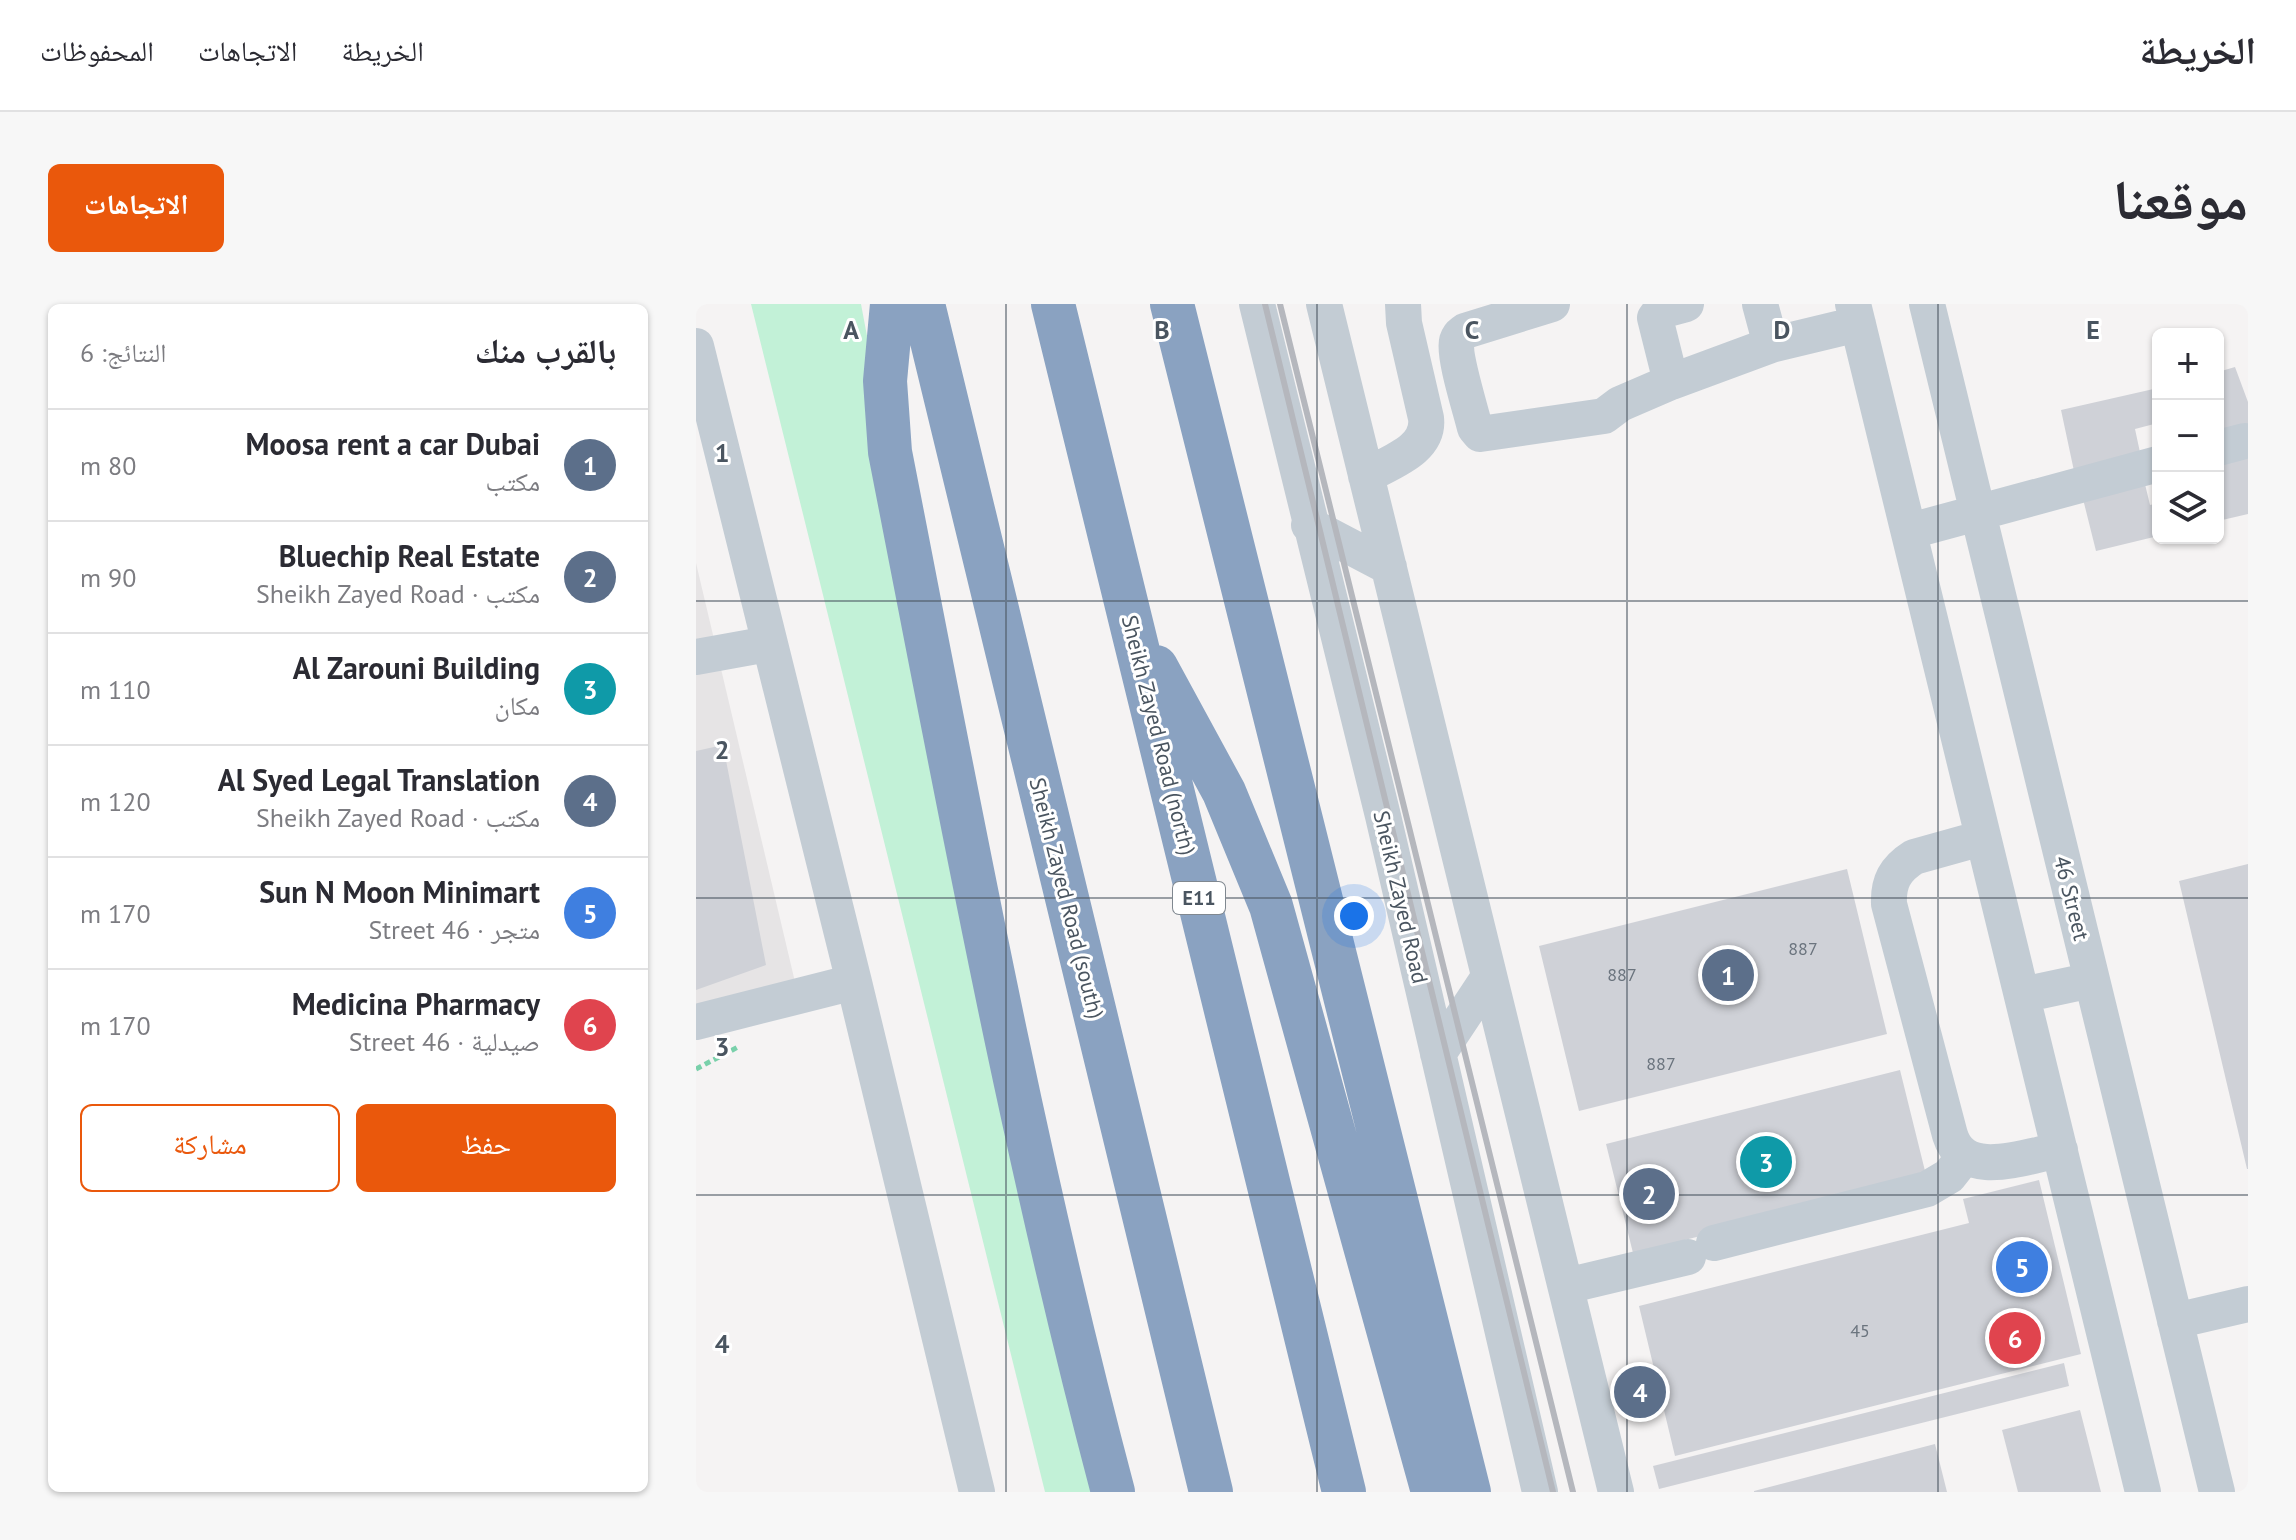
<!DOCTYPE html>
<html lang="ar">
<head>
<meta charset="utf-8">
<style>
  :root { --surface:#fff; --page:#f7f7f7; --text:#2b2b33; --muted:#7c7c81; --line:#e1e1e2; --accent:#ea580c }
  body { margin:0; font-family:"PT Sans","Noto Naskh Arabic",sans-serif; background:var(--page); color:var(--text); direction:rtl }
  .controls { position:absolute; right:24px; top:24px; display:grid; overflow:hidden; border-radius:12px; box-shadow:0 2px 6px #0004 }
  .controls button { width:72px; height:72px; display:grid; place-items:center; padding:0; border:0; border-bottom:2px solid var(--line); background:var(--surface); color:var(--text); font:40px sans-serif }
  .you { position:absolute; left:658px; top:612px; width:28px; height:28px; margin:-20px; border:6px solid #fff; border-radius:50%; background:#1a73e8; box-shadow:0 0 0 12px #1a73e833 }
  .badge { display:grid; place-items:center; width:52px; height:52px; border-radius:50%; background:var(--accent); color:#fff; font-size:26px; font-weight:700 }
  .pin { position:absolute; translate:-50% -50%; border:4px solid #fff; box-shadow:0 2px 8px #0006 }
  .list { margin:0; padding:0; list-style:none }
  h2 { display:flex; justify-content:space-between; align-items:center; height:104px; margin:0; padding:0 32px; font-size:34px }
  h2 small { font-size:26px; font-weight:400; color:var(--muted) }
  .list li { display:grid; grid-template-columns:52px 1fr auto; gap:24px; align-items:center; box-sizing:border-box; height:112px; padding:0 32px; border-top:2px solid var(--line) }
  .list b { display:block; font-size:30px; white-space:nowrap }
  .list p { margin:0; font-size:26px; white-space:nowrap; color:var(--muted) }
  .list em { font-size:26px; font-style:normal; color:var(--muted) }
  .actions { display:flex; gap:16px; padding:24px 32px }
  .actions a { flex:1; padding:18px 0; border:2px solid var(--accent); border-radius:12px; text-align:center; font-size:28px; color:var(--accent) }
  .actions .main { background:var(--accent); color:#fff }
  .icon { flex:none; width:44px; height:44px; fill:none; stroke:currentColor; stroke-width:2; stroke-linecap:round; stroke-linejoin:round }
  .map { position:relative; flex:none; width:1552px; height:1188px; overflow:hidden; direction:ltr; border-radius:12px }
  header { display:flex; align-items:center; gap:48px; box-sizing:border-box; height:112px; padding:0 40px; background:var(--surface); border-bottom:2px solid var(--line) }
  header strong { font-size:38px }
  nav { display:flex; gap:44px; margin-inline-start:auto; font-size:28px }
  .intro { display:flex; align-items:center; justify-content:space-between; box-sizing:border-box; height:192px; padding:0 48px }
  h1 { margin:0; font-size:56px }
  .button { padding:20px 36px; border-radius:12px; background:var(--accent); color:#fff; font-size:28px; font-weight:700 }
  main { display:flex; gap:48px; padding:0 48px }
  aside { flex:1; background:var(--surface); border-radius:12px; box-shadow:0 2px 6px #0004 }
  .map>svg:first-child { display:block }
  .education { fill:#e6e4e5 }
  .green { fill:#c2f1d7 }
  .building { fill:#cfd1d7 }
  .lines { fill:none; stroke-linecap:round; stroke-linejoin:round }
  .path { stroke:#79d0aa; stroke-width:5; stroke-dasharray:6 4; stroke-linecap:butt }
  .minor { stroke:#c3ccd4; stroke-width:36 }
  .highway { stroke:#8aa2c1; stroke-width:44 }
  .rail { stroke:#b5b7bd; stroke-width:6 }
  .grid { fill:none; stroke:#4a5560; stroke-width:2; stroke-opacity:0.55 }
  .labels { text-anchor:middle; dominant-baseline:central; stroke-width:6; stroke-linejoin:round; paint-order:stroke }
  .number-label { font-size:18px; fill:#6b747e }
  .shield { fill:#fff; stroke:#808890; stroke-width:2 }
  .shield-label { font-size:20px; font-weight:bold; fill:#4a5560 }
  .street-label { font-size:22px; fill:#4a5560; stroke:#fff }
  .grid-label { font-size:26px; text-anchor:middle; font-weight:bold; fill:#4a5560; stroke:#fff; stroke-width:6; stroke-linejoin:round; paint-order:stroke }
</style>
</head>
<body>
<header>
<strong>الخريطة</strong>
<nav><a>الخريطة</a><a>الاتجاهات</a><a>المحفوظات</a></nav>
</header>
<div class="intro"><h1>موقعنا</h1><a class="button">الاتجاهات</a></div>
<main>
<div class="map">
<svg width="1552" height="1188" viewBox="0 0 1552 1188">
  <rect width="100%" height="100%" fill="#f5f3f3"/>
  <path class="education" d="M0,259L99,678L0,725Z"/>
  <path class="green" d="M55,0H165L287,650L397,1188H349Z"/>
  <path class="building" d="M1539,63L1552,98V123L1522,133V68Z
    M1462,84V119L1439,125L1445,153L1378,167L1365,106Z
    M1552,148V210L1522,217V155Z
    M1448,176L1454,201L1462,199V232L1400,247L1386,191Z
    M27,441L70,661L0,686V447Z
    M1552,560V865H1551L1483,577Z
    M1151,565L1191,730L883,807L843,642Z
    M1204,766L1231,875L937,949L910,840Z
    M1343,876L1385,1050L979,1152L943,1002L1273,919L1267,895Z
    M1368,1059L1373,1082L963,1185L957,1162Z
    M1384,1106L1405,1188H1322L1306,1126Z
    M1239,1140L1251,1188H1058V1187Z"/>
  <g class="lines">
    <path class="path" d="M0,765L42,743"/>
    <path class="minor" d="M561,0L687,512L844,1188
      M628,0L920,1188
      M856,0L769,27C764,31 763,31 761,37C757,51 775,107 779,124L784,130L908,112L924,100L975,78L1075,41L1162,20
      M1064,0L1075,41
      M1157,0L1447,1188
      M1231,0L1521,1188
      M0,42L158,678L281,1188
      M975,78L959,14L964,7L990,0
      M1522,144L1549,137
      M670,172C694,158 734,146 730,114L708,19L707,0
      M613,221L693,263
      M1214,227L1462,160
      M0,353L72,340
      M1286,534L1218,553C1199,565 1192,578 1193,600L1254,831C1268,877 1329,852 1364,846
      M1326,691L1396,676
      M0,718L158,678
      M742,750L793,673
      M1018,939L1231,885L1253,872L1268,853
      M870,982L992,953
      M1479,1017L1552,1000"/>
    <path class="highway" d="M196,0L189,77L194,148C262,496 326,845 417,1188
      M227,0L515,1188
      M357,0L648,1188
      M476,0L773,1188
      M460,363L528,488L575,602L737,1188"/>
    <path class="rail" d="M569,0L857,1188
      M584,0L877,1188"/>
  </g>
  <path class="grid" d="M310,0V1188M621,0V1188M931,0V1188M1242,0V1188M0,297H1552M0,594H1552M0,891H1552"/>
  <g class="labels">
    <g class="number-label">
      <text x="1107" y="644">887</text>
      <text x="926" y="670">887</text>
      <text x="965" y="759">887</text>
      <text x="1164" y="1026">45</text>
    </g>
    <rect class="shield" x="477" y="578" width="52" height="32" rx="6"/>
    <g class="shield-label">
      <text x="503" y="594">E11</text>
    </g>
    <g class="street-label">
      <text transform="translate(463 431) rotate(76)">Sheikh Zayed Road (north)</text>
      <text transform="translate(705 593) rotate(77)">Sheikh Zayed Road</text>
      <text transform="translate(371 594) rotate(76)">Sheikh Zayed Road (south)</text>
      <text transform="translate(1376 594) rotate(76)">46 Street</text>
    </g>
  </g>
  <g class="grid-label">
    <text x="155" y="35">A</text>
    <text x="466" y="35">B</text>
    <text x="776" y="35">C</text>
    <text x="1086" y="35">D</text>
    <text x="1397" y="35">E</text>
    <text x="26" y="158">1</text>
    <text x="26" y="455">2</text>
    <text x="26" y="752">3</text>
    <text x="26" y="1049">4</text>
  </g>
</svg>
<div class="controls">
<button>+</button>
<button>−</button>
<button><svg class="icon" aria-label="layers" viewBox="0 0 24 24"><path d="M12 4l9 5-9 5-9-5zM3 14l9 5 9-5"/></svg></button>
</div>
<div class="you"></div>
<div class="pin badge" style="left:1032px;top:671px;background:#5c6f8a">1</div>
<div class="pin badge" style="left:953px;top:890px;background:#5c6f8a">2</div>
<div class="pin badge" style="left:1070px;top:858px;background:#0f9aa8">3</div>
<div class="pin badge" style="left:944px;top:1088px;background:#5c6f8a">4</div>
<div class="pin badge" style="left:1326px;top:963px;background:#3f7fe0">5</div>
<div class="pin badge" style="left:1319px;top:1034px;background:#e0444e">6</div>
</div>
<aside>
<h2>بالقرب منك<small>النتائج: 6</small></h2>
<ul class="list">
<li><span class="badge" style="background:#5c6f8a">1</span><div><b>Moosa rent a car Dubai</b><p>مكتب</p></div><em>80 m</em></li>
<li><span class="badge" style="background:#5c6f8a">2</span><div><b>Bluechip Real Estate</b><p>مكتب · Sheikh Zayed Road</p></div><em>90 m</em></li>
<li><span class="badge" style="background:#0f9aa8">3</span><div><b>Al Zarouni Building</b><p>مكان</p></div><em>110 m</em></li>
<li><span class="badge" style="background:#5c6f8a">4</span><div><b>Al Syed Legal Translation</b><p>مكتب · Sheikh Zayed Road</p></div><em>120 m</em></li>
<li><span class="badge" style="background:#3f7fe0">5</span><div><b>Sun N Moon Minimart</b><p>متجر · 46 Street</p></div><em>170 m</em></li>
<li><span class="badge" style="background:#e0444e">6</span><div><b>Medicina Pharmacy</b><p>صيدلية · 46 Street</p></div><em>170 m</em></li>
</ul>
<div class="actions"><a class="main">حفظ</a><a>مشاركة</a></div>
</aside>
</main>
</body>
</html>
